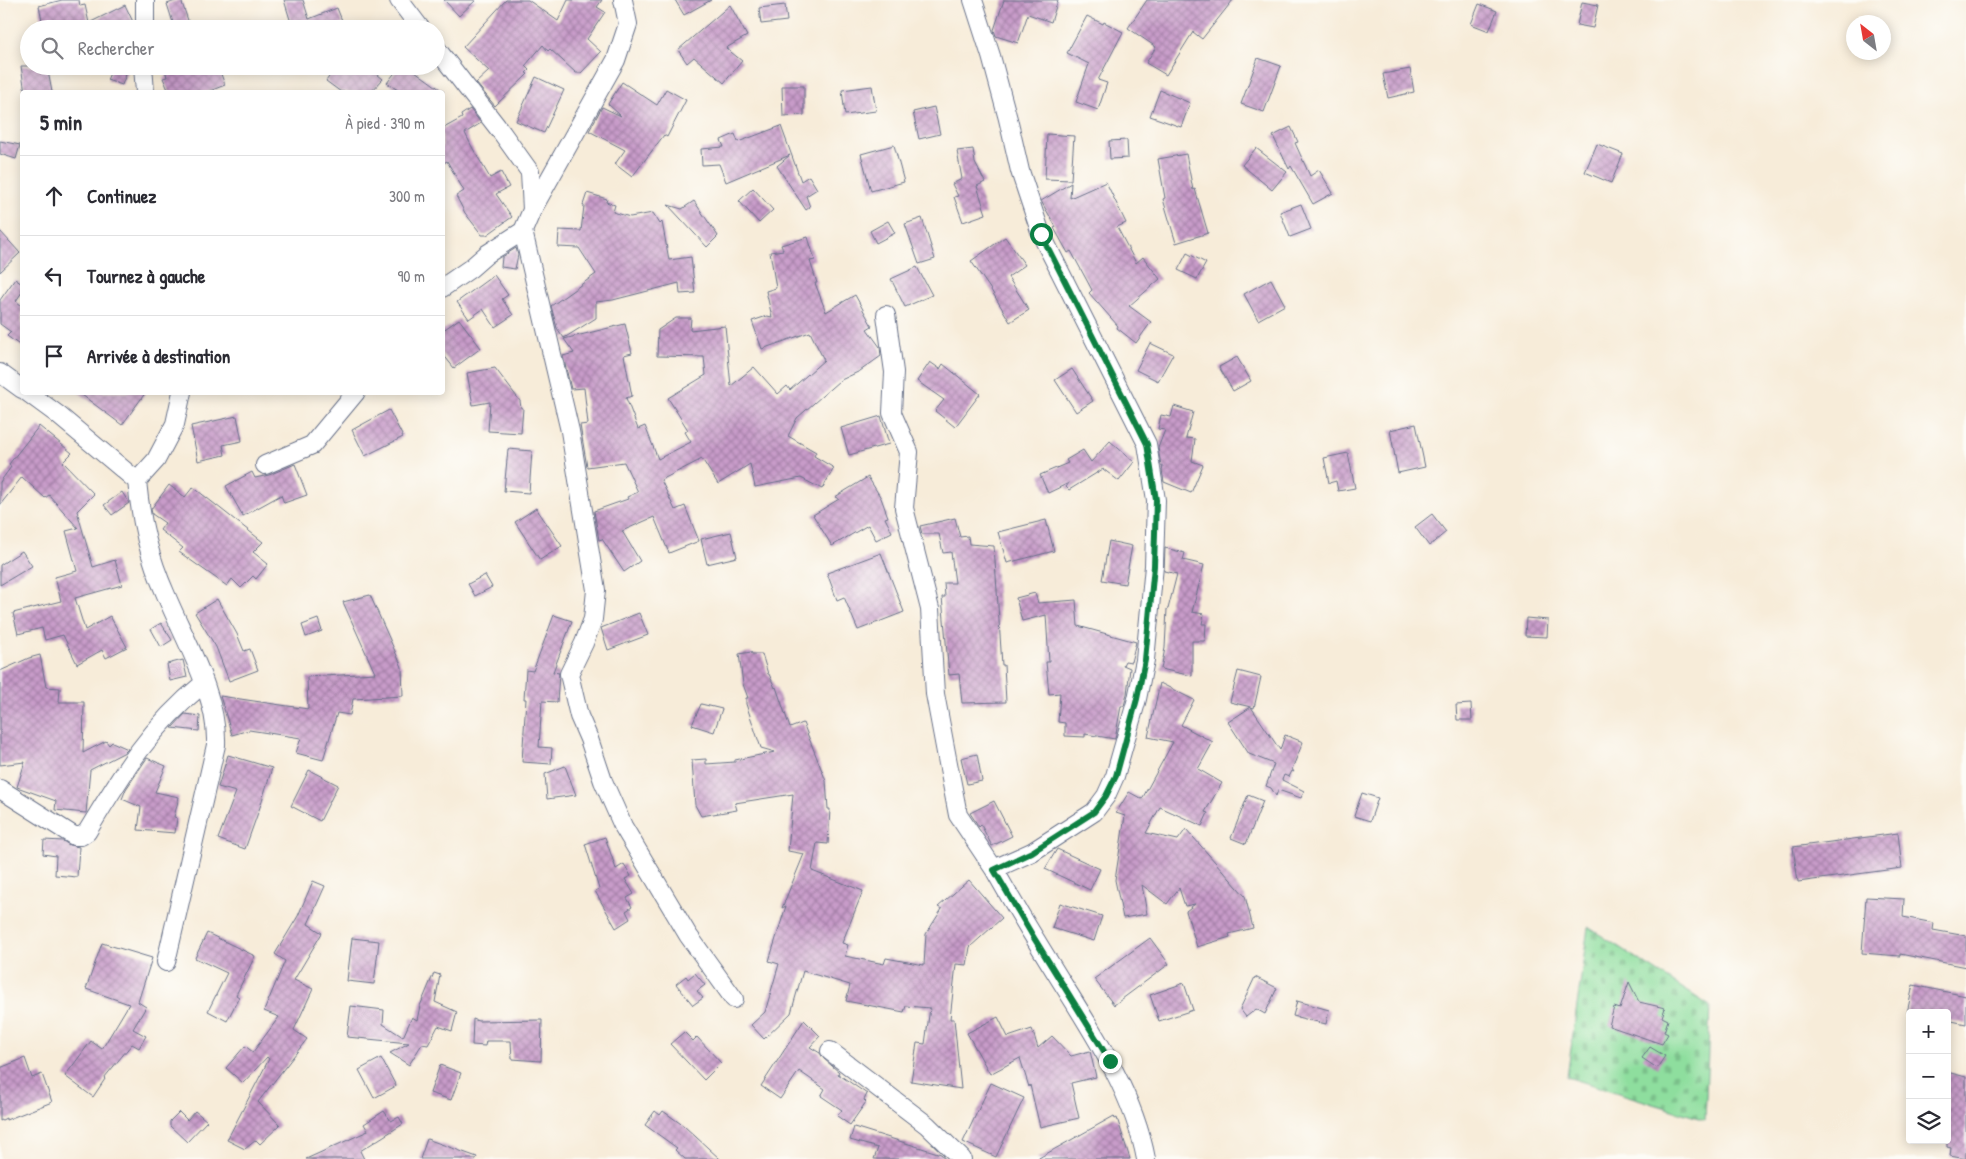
<!DOCTYPE html>
<html lang="fr">
<head>
<meta charset="utf-8">
<style>
  :root { --surface:#fff; --page:#f2f2f3; --text:#2b2b33; --muted:#7c7c81; --line:#e1e1e2 }
  body { margin:0; font-family:"Patrick Hand",sans-serif; background:var(--page); color:var(--text) }
  .controls { position:absolute; right:15px; bottom:15px; display:grid; overflow:hidden; border-radius:5px; box-shadow:0 2px 12px #0003 }
  .controls button { width:45px; height:45px; display:grid; place-items:center; padding:0; border:0; border-bottom:1px solid var(--line); background:var(--surface); color:var(--text); font:25px sans-serif }
  .compass { position:absolute; left:1846px; top:15px; width:45px; height:45px; border-radius:50%; background:var(--surface); box-shadow:0 2px 12px #0003; rotate:329deg }
  .stop { position:absolute; width:15px; height:15px; margin:-11px; border:4px solid #0b8043; border-radius:50%; background:#fff }
  .stop.end { background:#0b8043; border-color:#fff; box-shadow:0 1px 5px #0008 }
  .list { margin:0; padding:0; list-style:none }
  h2 { display:flex; justify-content:space-between; align-items:center; height:65px; margin:0; padding:0 20px; font-size:21px }
  h2 small { font-size:16px; font-weight:400; color:var(--muted) }
  .list li { display:grid; grid-template-columns:32px 1fr auto; gap:15px; align-items:center; box-sizing:border-box; height:80px; padding:0 20px; border-top:1px solid var(--line) }
  .list b { display:block; font-size:19px; white-space:nowrap }
  .list em { font-size:16px; font-style:normal; color:var(--muted) }
  .icon { flex:none; width:28px; height:28px; fill:none; stroke:currentColor; stroke-width:2; stroke-linecap:round; stroke-linejoin:round }
  .map { position:relative; flex:none; width:1966px; height:1159px; overflow:hidden }
  .search { position:absolute; background:var(--surface); box-shadow:0 2px 12px #0003; left:20px; top:20px; width:425px; height:55px; display:flex; align-items:center; gap:12px; box-sizing:border-box; padding:0 18px; border-radius:28px; color:var(--muted); font-size:19px }
  .panel { position:absolute; background:var(--surface); box-shadow:0 2px 12px #0003; left:20px; top:90px; width:425px; height:305px; border-radius:5px }
  .map>svg:first-child { display:block }
  .cemetery { fill:url(#cemetery-stones); stroke:#54867e }
  .building { fill:url(#building-cross-hatch) }
  .lines { fill:none; stroke-linecap:round; stroke-linejoin:round }
  .minor-casing { stroke:#687189; stroke-width:20 }
  .minor { stroke:#fff; stroke-width:18 }
  .route { stroke:#0b8043; stroke-width:6 }
</style>
</head>
<body>
<div class="map">
<svg width="1966" height="1159" viewBox="0 0 1966 1159">
  <defs>
    <pattern id="cemetery-stones" width="16" height="16" patternUnits="userSpaceOnUse" patternTransform="scale(1.25)"><rect width="16" height="16" fill="#8ede9e"/><path d="M2 7V4a2 2 0 0 1 4 0v3zM10 15v-3a2 2 0 0 1 4 0v3z" fill="#7abf8a"/></pattern>
    <pattern id="building-cross-hatch" width="8" height="8" patternUnits="userSpaceOnUse" patternTransform="scale(1.25)"><rect width="8" height="8" fill="#c89bc9"/><path d="M0 0l8 8M0 8l8-8" fill="none" stroke="#a27fa6"/></pattern>
  </defs>
  <rect width="100%" height="100%" fill="#fdfcf7"/>
  <filter id="ink" filterUnits="userSpaceOnUse"><feTurbulence type="fractalNoise" baseFrequency=".02" numOctaves="2"/><feDisplacementMap in="SourceGraphic" scale="10" xChannelSelector="R" yChannelSelector="G"/><feConvolveMatrix kernelMatrix="1 2 1 2 8 2 1 2 1" color-interpolation-filters="sRGB"/></filter>
  <filter id="wash" filterUnits="userSpaceOnUse"><feTurbulence type="fractalNoise" baseFrequency=".0096" numOctaves="4" result="noise"/><feDisplacementMap in="SourceGraphic" scale="20" xChannelSelector="R" yChannelSelector="G"/><feGaussianBlur stdDeviation="1.12" result="paint"/><feColorMatrix in="noise" values="0 0 0 0 0 0 0 0 0 0 0 0 0 0 0 0 0 1.4 0 .05"/><feComposite in="paint" operator="in"/></filter>
  <g filter="url(#wash)">
    <rect width="100%" height="100%" fill="#f7ecd9"/>
    <path class="cemetery" d="M1588,927L1710,1006L1705,1120L1567,1077Z"/>
    <g id="blocks">
      <path class="building" d="M62,0H79L80,6L85,5L89,23L125,5L134,24V29H44L39,6Z
        M178,0H181L191,29H175L167,4Z
        M284,0H303L309,19L337,8L343,23L330,29H287L292,26Z
        M444,0H476L459,16Z
        M506,0H528L558,21L568,0H602L597,7L605,12L587,39L601,52L581,73H576L550,49L548,51L543,45L525,66L529,70L526,73L528,74L495,106L476,83L489,71L463,47Z
        M675,0H711L684,15Z
        M1004,0H1058L1051,22L1028,14L1018,43L996,36L994,30Z
        M1147,0H1233L1202,39L1193,32L1166,75L1146,63L1156,47L1128,28Z
        M1582,2L1598,5L1593,28L1577,25Z
        M1479,4L1497,11L1489,31L1471,24Z
        M730,5L747,36L726,48L742,61L724,83L694,57L687,63L678,50Z
        M785,5L787,21L761,24L759,8Z
        M1087,16L1103,24L1104,22L1123,32L1098,80L1107,83L1098,110L1076,102L1089,64L1067,53Z
        M1258,58L1281,66L1264,112L1241,104Z
        M21,66H47L52,92H25Z
        M113,66H129L122,85L107,80Z
        M164,66H218L225,85L207,92H169L163,78L167,77Z
        M337,66H367L383,79L371,92H341L326,81Z
        M400,66H419L415,71L444,92H401L387,83Z
        M1410,69L1414,92L1388,98L1383,74Z
        M536,77L564,90L544,133L516,121Z
        M622,82L657,105L666,89L686,100L667,137L664,135L632,177L615,164L625,150L589,131L602,107L621,116L608,104Z
        M782,86H804V115L783,116Z
        M872,86L876,111L845,115L842,90Z
        M1160,90L1190,103L1181,127L1150,116Z
        M934,107L940,134L919,139L913,112Z
        M470,109L481,123L465,133L472,147L490,178L501,172L509,187L496,194L512,217L487,235H482L465,213L456,196L464,191L447,161L442,164V129L462,118L461,115Z
        M781,126L801,181L809,176L817,189L806,196L810,207L806,210L777,166L790,155L726,182L719,164L702,165L701,149L724,147L721,140L735,134L738,142Z
        M1291,127L1298,142L1295,143L1310,176L1319,170L1333,193L1313,204L1291,166L1289,169L1273,136Z
        M1047,134L1074,136L1071,180L1045,179Z
        M1127,140L1128,158L1110,159L1109,141Z
        M0,141L20,145L16,159L0,154Z
        M1597,144L1623,154L1611,183L1585,172Z
        M894,145L904,182L871,191L861,154Z
        M1256,148L1287,172L1272,190L1242,165Z
        M973,149L975,163L985,182L977,186L986,214L963,222L954,197L958,196L952,184L962,179L957,151Z
        M1186,154L1193,190L1195,189L1208,233L1176,243L1163,199L1165,198L1158,159Z
        M1106,182L1126,223L1117,227L1136,263L1143,257L1160,279L1129,306L1151,322L1136,343L1117,328L1118,326L1089,293L1092,290L1071,251L1068,253L1054,228L1056,227L1041,201L1071,183L1070,198Z
        M753,188L773,210L759,223L739,201Z
        M587,193L607,199L606,202L615,205L613,212L630,217L653,213L660,224L662,222L669,260L691,257L695,293L680,294L679,283L613,300L596,302V318L564,338L557,328L551,306L596,274L579,248L558,247L559,230L581,231L584,206L583,205Z
        M694,201L718,236L707,247L668,205L682,209Z
        M1301,204L1311,229L1290,237L1280,212Z
        M922,218L935,259L919,264L905,224Z
        M888,221L895,233L876,243L870,231Z
        M0,231L20,253L0,272Z
        M808,237L815,260L810,261L817,283H815L826,312L855,295L872,326L867,329L880,347L881,356L860,371L839,381L797,418L788,436L816,452L814,456L834,468L822,489L801,478L755,487L750,464L718,484L702,459L661,480L675,510L685,506L699,541L669,553L654,517L622,531L640,561L624,572L602,539L599,540L594,511L628,499L627,497L638,492L624,462L587,467L580,425L588,424L584,388L571,389L563,356L574,353L564,339L625,324L632,353L624,355L632,396L626,398L638,429L645,426L658,459L691,442L685,432L688,430L668,398L706,375L704,357L657,356L658,330L676,318H691L690,330L725,326L731,386L754,367L778,394L787,386L790,390L824,360L810,332L762,349L752,321L767,316L772,317L766,291L776,288L770,252L783,250L781,245Z
        M1005,237L1025,265L1008,277L1029,310L1010,322L991,290L971,261Z
        M516,248L518,255L515,269L501,267L502,257Z
        M1187,253L1206,263L1197,279L1178,270Z
        M917,267L932,295L905,307L891,279Z
        M494,275L508,295L502,299L513,315L495,327L483,309L469,319L457,302Z
        M15,279L22,284V292L16,301L22,306V347L7,336L11,332L0,324V300Z
        M1271,279L1285,305L1258,320L1244,294Z
        M459,319L481,348L454,368L442,353V331Z
        M1150,343L1173,354L1158,381L1136,370Z
        M1237,357L1251,381L1233,391L1219,367Z
        M930,362L940,369L943,364L980,394L955,427L935,411L944,400L917,381Z
        M495,368L520,401L521,408H523L521,433L488,431L490,402L473,405L467,373Z
        M1072,369L1093,401L1076,412L1055,380Z
        M78,392H146L122,425Z
        M1174,406L1193,412L1186,438L1195,439L1192,461L1203,465L1191,493L1164,482L1162,470L1163,466H1161L1158,448L1165,430L1158,429L1161,415L1171,417Z
        M389,410L403,437L365,456L352,430Z
        M237,416L242,441L223,445L225,455L198,461L191,426Z
        M881,416L889,444L849,455L841,428Z
        M1416,424L1425,467L1398,473L1390,430Z
        M39,426L72,453L63,462L94,494L77,511L93,567L115,560L122,585L75,598L85,630L110,616L127,647L106,658L102,650L77,664L63,635L45,640L42,628L18,634L13,613L61,601L55,577L77,571L66,531L78,528L49,495L45,498L22,477L0,505V482L11,467L9,464Z
        M1110,441L1134,462L1119,481L1103,469L1069,490L1066,487L1069,483L1048,493L1040,475L1068,463L1066,460L1083,450L1091,462Z
        M508,449L532,451L529,493L504,491Z
        M1348,453L1355,488L1338,491L1336,481L1329,483L1324,458Z
        M295,464L307,495L284,503L281,495L243,516L226,486L252,472L255,478L269,475Z
        M868,477L881,498L888,517L885,518L892,532L876,540L868,525L832,546L813,515L839,499L835,497Z
        M169,485L185,497L193,487L263,542L253,552L268,564L256,579L253,576L241,588L232,579L227,586L179,552L183,548L160,530L165,523L152,514L151,509Z
        M122,492L129,503L112,515L104,505Z
        M536,508L562,546L540,560L515,522Z
        M1432,514L1446,532L1429,546L1415,527Z
        M955,518L960,537L968,536L969,544L994,546L1002,665H1004L1006,702L962,703L959,674L949,675L942,597H945L944,583H955L951,552L943,553L939,534H922L920,526Z
        M1046,520L1054,551L1007,563L998,532Z
        M731,532L737,557L707,564L701,539Z
        M1109,541L1132,546L1125,584L1102,580Z
        M1165,548L1185,553L1183,560L1204,565L1192,612L1204,614L1202,624H1206L1205,641H1192V676L1161,669L1165,648L1167,609H1168L1177,574L1164,571Z
        M22,551L32,566L0,585V565Z
        M881,553L904,612L858,630L844,597L837,600L827,573Z
        M485,575L492,587L475,596L468,584Z
        M1035,593L1038,603L1076,600L1078,626L1136,642L1131,662L1125,661L1123,665L1130,668L1127,694L1124,706H1121L1115,739L1085,734V737L1065,736V723L1058,722L1060,693L1049,694L1046,662H1049L1046,615L1022,621L1016,598Z
        M370,595L402,667L403,696L353,699L350,715L337,713L323,760L296,753L301,738L249,730L232,735L220,696L308,709L307,677L375,673L343,602Z
        M217,599L237,634L244,651L250,649L258,670L229,681L216,647L195,613Z
        M639,613L648,635L608,650L601,628Z
        M554,615L572,621L553,672L559,673L557,702L542,701L539,747L552,748L551,764L522,762L526,699H524L526,670L533,671Z
        M1526,618L1548,620L1547,637L1525,636Z
        M318,619L322,631L306,637L302,625Z
        M161,623L172,640L161,647L151,629Z
        M751,652L752,654H762L768,674H769L775,688L776,687L790,728L803,723L826,781L828,809H830L828,844L817,843L812,871L863,891L842,943L848,945L845,956L884,964L886,958L924,965L926,934L942,909L938,907L969,880L1002,918L970,947L967,965L956,964L950,1019H954L961,1089L911,1081L917,1043L925,1044L930,1008L906,1006L904,1012L846,1001L850,985L803,971L791,1013L764,1039L751,1025L765,1012L779,964L769,961L786,906L782,908L804,854L788,851L793,794L735,803L737,810L701,816L695,805L692,760L706,759V764L735,762V760L775,752L761,748L746,704V698H748L743,684L739,654Z
        M40,655L46,687L60,688L59,702H84L83,753L106,741L109,745L112,742L128,749L125,752L90,770L86,813L55,810L56,801L17,787L25,762L0,765V671L29,658Z
        M183,660L187,677L170,681L167,664Z
        M1238,671L1261,677L1254,708L1251,707L1280,750L1285,735L1303,742L1292,769L1294,772L1292,771L1289,777L1284,775L1282,780L1304,791L1301,798L1278,790L1276,796L1271,788L1266,786L1274,764L1249,754L1228,722L1251,707L1230,702Z
        M1160,683L1194,700L1181,725L1213,742L1198,769L1222,783L1205,812L1208,813L1202,826L1160,807L1146,833L1178,840L1186,829L1245,896L1253,928L1229,934L1230,937L1197,947L1186,911L1195,904L1185,906L1179,888L1167,904L1142,885L1147,914L1123,918L1115,880L1125,816L1116,813L1129,792L1142,799L1173,742L1148,737Z
        M701,704L722,709L714,732L692,725Z
        M1471,704L1472,720H1457L1456,705Z
        M185,714L200,716L199,731L172,728Z
        M977,754L982,781L967,784L961,758Z
        M228,755L272,768L260,807L245,849L218,839L236,792L218,787Z
        M147,758L166,766L155,792L179,797L174,817L177,818L175,833L138,830L141,807L122,799L126,789Z
        M565,766L576,795L547,799L545,774Z
        M309,770L338,785L320,821L291,806Z
        M1362,793L1378,798L1370,821L1354,816Z
        M1248,795L1263,801L1246,844L1231,838Z
        M994,801L1012,836L992,846L981,825L979,827L970,813Z
        M1898,833L1902,868L1798,882L1793,847Z
        M605,837L616,869L624,864L631,876L625,879L634,894L627,898L632,907L626,911L630,919L616,928L595,891L599,889L585,844Z
        M44,840L63,841L69,845L79,847L77,877L55,875L56,856L43,854Z
        M1057,849L1100,869L1090,890L1045,869Z
        M313,881L325,886L308,924L322,933L294,980L313,989L294,1030L307,1039L258,1102L280,1125L260,1144L256,1140L245,1149L227,1140L269,1059L267,1057L243,1083L226,1068L245,1046L253,1052L279,1017L264,1011L285,961L275,954L298,916Z
        M1866,897L1904,899L1903,917L1934,923L1933,930L1966,936V967L1900,954V956L1862,953Z
        M1060,903L1102,916L1094,941L1052,928Z
        M207,933L255,956L236,995L239,997L227,1021L208,1011L227,973L195,958Z
        M352,938L379,941L374,984L347,981Z
        M1150,938L1169,964L1114,1005L1094,979Z
        M102,943L152,958L138,1002L146,1007L133,1029L146,1036L139,1048L132,1044L104,1078L105,1079L93,1097L65,1076L91,1041L102,1049L129,1004L86,989Z
        M434,973L440,975L435,1002L457,1012L452,1031L438,1026L428,1045L422,1044L409,1065L390,1053L409,1043L347,1037L351,1006L384,1010L383,1024L403,1037L412,1017L417,1020L420,1006Z
        M695,973L705,985L697,991L703,998L693,1005L676,984L686,976L688,979Z
        M1255,977L1277,988L1265,1014L1256,1009L1246,1017L1240,1009Z
        M1629,982L1639,1002L1665,1008L1662,1017L1668,1020L1664,1032L1668,1034L1662,1044L1609,1026L1614,1007L1620,1009Z
        M1184,983L1193,1010L1159,1021L1150,995Z
        M1913,985L1966,996V1024L1947,1020V1013H1907Z
        M1297,1001L1329,1010L1326,1024L1293,1016Z
        M998,1017L1008,1037L1032,1029L1038,1048L1052,1036L1071,1056L1090,1051L1096,1077L1071,1083L1079,1118L1040,1127L1030,1085L1029,1087L1020,1058L990,1074L967,1033Z
        M473,1019L478,1021L542,1020L541,1061L512,1059L511,1041H486L485,1046L472,1045Z
        M804,1020L820,1036L810,1047L820,1053L824,1059L839,1072L838,1074L867,1094L864,1100L866,1102L850,1125L837,1116L842,1110L821,1096L825,1089L799,1071L780,1099L761,1086Z
        M684,1032L693,1041L697,1037L721,1063L704,1080L670,1044Z
        M1650,1047L1665,1056L1657,1068L1642,1058Z
        M25,1058L32,1078L42,1074L52,1102L6,1120V1118L0,1121V1068Z
        M381,1058L396,1086L374,1098L359,1070Z
        M440,1065L461,1073L451,1100L430,1093Z
        M1947,1072L1966,1077V1159L1950,1156L1951,1148L1947,1147Z
        M991,1083L1024,1098L996,1157L963,1142Z
        M195,1111L207,1121L187,1142L170,1126V1121L179,1112L187,1120Z
        M384,1111L391,1121L399,1117L403,1124L360,1151L364,1159H306L368,1131L364,1124Z
        M655,1111L660,1115L663,1111L684,1126L720,1159H685L675,1150L677,1148L645,1125Z
        M1114,1116L1115,1119L1117,1118L1130,1159H1037Z
        M854,1127L941,1154L945,1159H874L878,1148L850,1140Z
        M427,1139L477,1157L476,1159H420Z"/>
    </g>
  </g>
  <g filter="url(#ink)">
    <use href="#blocks" fill-opacity="0" stroke="#687189" stroke-width="1"/>
    <g class="lines">
      <defs>
        <path id="minor" d="M145,0V29
          M399,0L421,29
          M973,0L991,56L1008,119L1020,171L1041,234L1147,444L1156,500L1154,566L1145,660L1137,699L1115,776L1106,796L1094,812L1032,852L994,869C1015,907 1038,944 1061,981C1095,1035 1134,1095 1146,1159
          M436,48L502,133L530,172L532,210L523,231L487,254L471,268L442,288
          M143,66L145,92
          M532,210L616,60L628,24L623,0
          M523,231L570,431L596,590L593,619L584,643L569,674L579,716L589,739L603,781L623,826L688,935L734,999
          M886,315L894,372L892,413L909,452L904,508L930,609L935,694L947,758L958,815L994,869
          M0,373L22,389
          M27,392L57,414L137,481C141,523 149,557 166,595C185,641 218,695 216,745L166,962
          M265,465L312,445L356,392
          M137,481L156,460L175,424L182,392
          M0,789L74,836H81L87,832C123,772 149,728 204,683
          M830,1051L927,1125L962,1159"/>
      </defs>
      <use href="#minor" class="minor-casing"/>
      <use href="#minor" class="minor"/>
    </g>
  </g>
  <g class="lines" filter="url(#ink)">
    <path class="route" d="M1041,234L1147,444L1156,500L1154,566L1145,660L1137,699L1116,776L1106,796L1094,812L1032,852L994,870L1034,938L1110,1061"/>
  </g>
</svg>
<div class="controls">
<button>+</button>
<button>−</button>
<button><svg class="icon" aria-label="layers" viewBox="0 0 24 24"><path d="M12 4l9 5-9 5-9-5zM3 14l9 5 9-5"/></svg></button>
</div>
<svg class="compass" viewBox="-18 -18 36 36"><path d="M0-13l5 13h-10z" fill="#e53935"/><path d="M0 13l5-13h-10z" fill="#7c7c81"/></svg>
<div class="stop" style="left:1041px;top:234px"></div>
<div class="stop end" style="left:1110px;top:1061px"></div>
<div class="search"><svg class="icon" aria-label="search" viewBox="0 0 24 24"><circle cx="10" cy="10" r="6"/><path d="M15 15l6 6"/></svg>Rechercher</div>
<section class="panel">
<h2>5 min<small>À pied · 390 m</small></h2>
<ul class="list">
<li><svg class="icon" aria-label="ahead" viewBox="0 0 24 24"><path d="M12 20V5M6 11l6-6 6 6"/></svg><div><b>Continuez</b></div><em>300 m</em></li>
<li><svg class="icon" aria-label="left" viewBox="0 0 24 24"><path d="M17 20v-9H6M10 6l-5 5 5 5"/></svg><div><b>Tournez à gauche</b></div><em>90 m</em></li>
<li><svg class="icon" aria-label="arrive" viewBox="0 0 24 24"><path d="M6 21V4h12l-3 4 3 4H6"/></svg><div><b>Arrivée à destination</b></div></li>
</ul>
</section>
</div>
</body>
</html>
